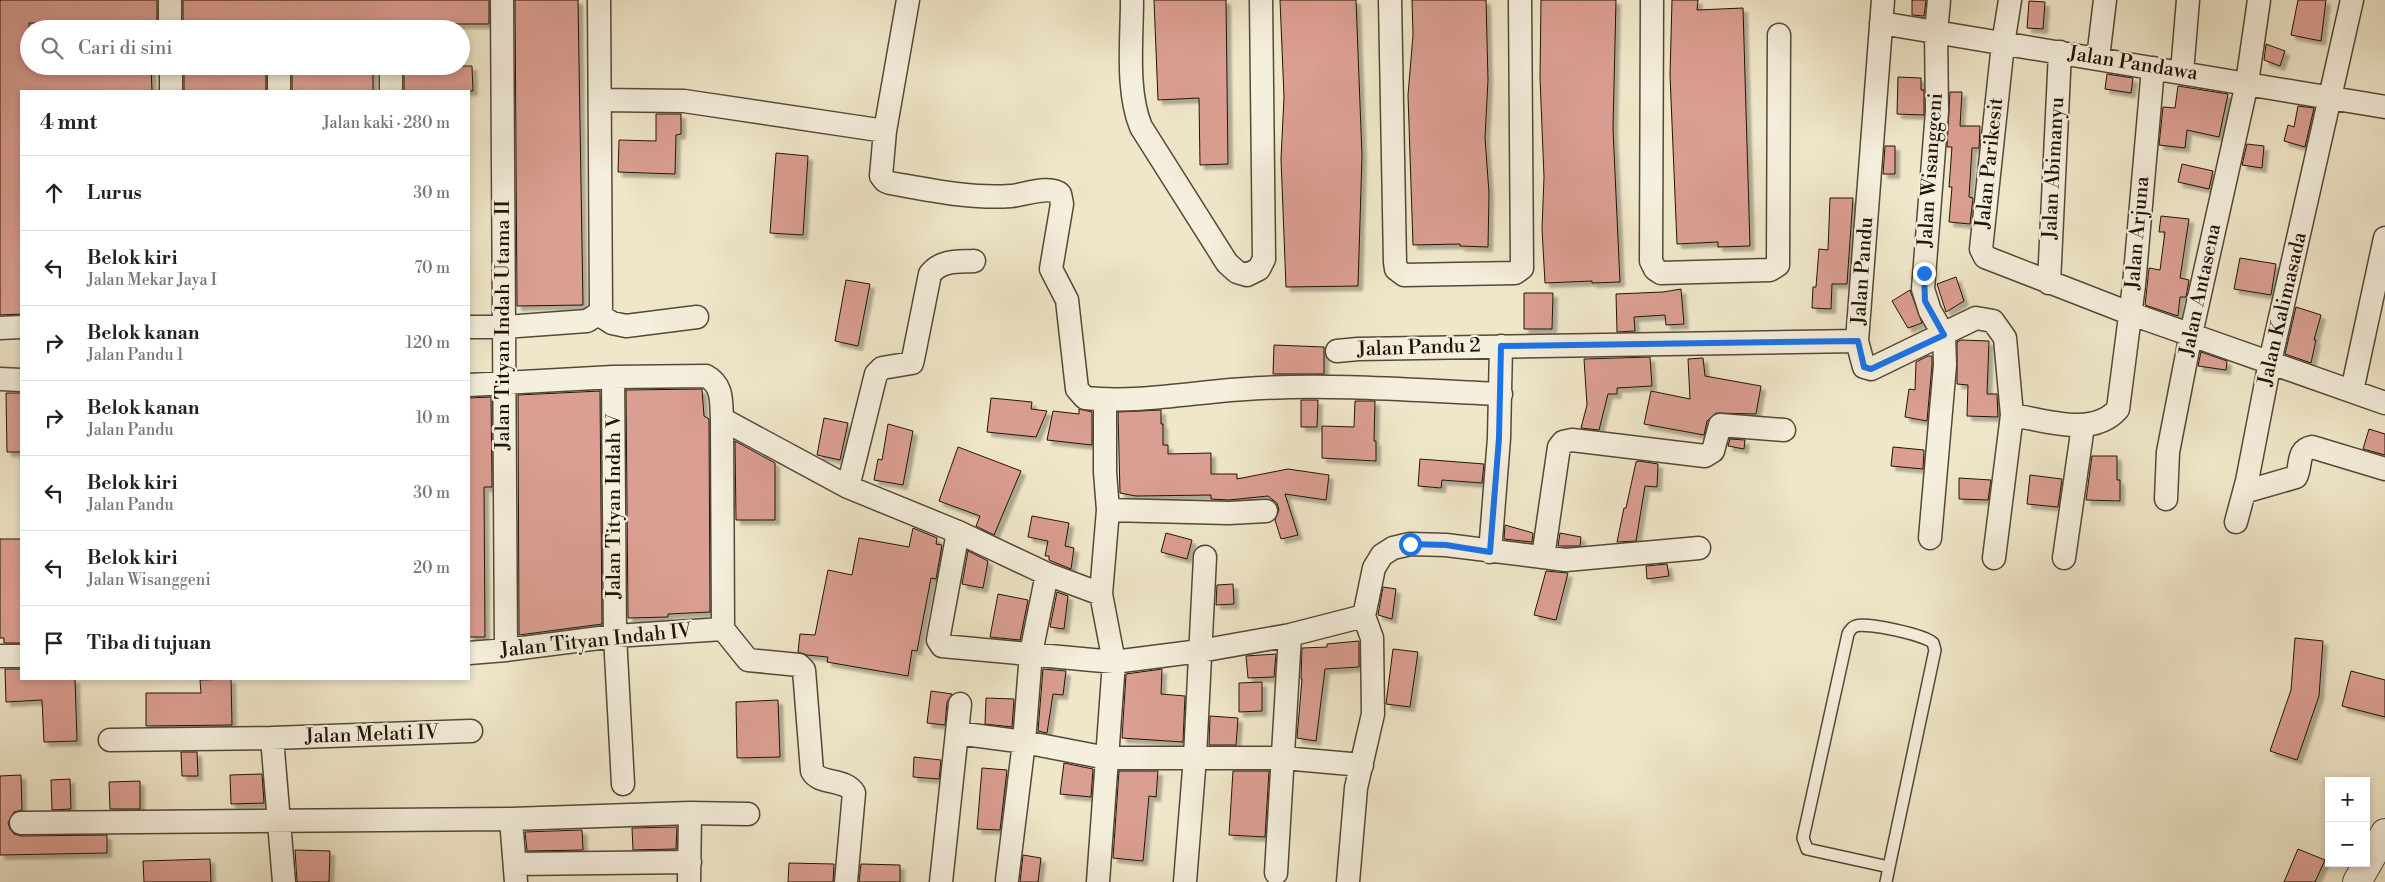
<!DOCTYPE html>
<html lang="id">
<head>
<meta charset="utf-8">
<style>
  :root { --surface:#fff; --page:#f2f2f2; --text:#222; --muted:#767676; --line:#e0e0e0 }
  body { margin:0; font-family:"Libre Bodoni",serif; background:var(--page); color:var(--text) }
  .controls { position:absolute; right:15px; bottom:15px; display:grid; overflow:hidden; border-radius:0px; box-shadow:0 2px 8px #0003 }
  .controls button { width:45px; height:45px; display:grid; place-items:center; padding:0; border:0; border-bottom:1px solid var(--line); background:var(--surface); color:var(--text); font:25px sans-serif }
  .stop { position:absolute; width:15px; height:15px; margin:-11px; border:4px solid #1a73e8; border-radius:50%; background:#fff }
  .stop.end { background:#1a73e8; border-color:#fff; box-shadow:0 1px 5px #0008 }
  .list { margin:0; padding:0; list-style:none }
  h2 { display:flex; justify-content:space-between; align-items:center; height:65px; margin:0; padding:0 20px; font-size:21px }
  h2 small { font-size:16px; font-weight:400; color:var(--muted) }
  .list li { display:grid; grid-template-columns:32px 1fr auto; gap:15px; align-items:center; box-sizing:border-box; height:75px; padding:0 20px; border-top:1px solid var(--line) }
  .list b { display:block; font-size:19px; white-space:nowrap }
  .list p { margin:0; font-size:16px; white-space:nowrap; color:var(--muted) }
  .list em { font-size:16px; font-style:normal; color:var(--muted) }
  .icon { flex:none; width:28px; height:28px; fill:none; stroke:currentColor; stroke-width:2; stroke-linecap:round; stroke-linejoin:round }
  .map { position:relative; flex:none; width:2385px; height:882px; overflow:hidden }
  .search { position:absolute; background:var(--surface); box-shadow:0 2px 8px #0003; left:20px; top:20px; width:450px; height:55px; display:flex; align-items:center; gap:12px; box-sizing:border-box; padding:0 18px; border-radius:28px; color:var(--muted); font-size:19px }
  .panel { position:absolute; background:var(--surface); box-shadow:0 2px 8px #0003; left:20px; top:90px; width:450px; height:590px; border-radius:0px }
  .map>svg:first-child { display:block }
  .building { fill:#db9e92; stroke:#201405; filter:url(#shadow) }
  .lines { fill:none; stroke-linecap:round; stroke-linejoin:round }
  .service-casing { stroke:#544936; stroke-width:14 }
  .minor-casing { stroke:#544936; stroke-width:25 }
  .tertiary-casing { stroke:#544936; stroke-width:30 }
  .service { stroke:#f5efdd; stroke-width:11 }
  .minor { stroke:#f5efdd; stroke-width:22 }
  .tertiary { stroke:#f5efdd; stroke-width:28 }
  .route { stroke:#1a73e8; stroke-width:6 }
  .labels { text-anchor:middle; dominant-baseline:central; stroke-width:4.5; stroke-linejoin:round; paint-order:stroke }
  .street-label { font-size:20px; fill:#201405; stroke:#f5efdd }
</style>
</head>
<body>
<div class="map">
<svg width="2385" height="882" viewBox="0 0 2385 882">
  <defs>
    <filter id="shadow"><feDropShadow dx="4.5" dy="4.5" stdDeviation="1" flood-color="#0004"/></filter>
  </defs>
  <rect width="100%" height="100%" fill="#f0e7ca"/>
  <filter id="stains"><feTurbulence type="fractalNoise" baseFrequency=".004" numOctaves="4"/><feColorMatrix values="0 0 0 0 .2 0 0 0 0 .09 0 0 0 0 .02 0 0 0 .5 -.17"/></filter>
  <radialGradient id="worn" r=".72"><stop offset=".6" stop-color="#630" stop-opacity="0"/><stop offset="1" stop-color="#630" stop-opacity=".3"/></radialGradient>
  <path class="building" d="M0,0H157V23H29V66H151L152,91H21V314L0,315Z
    M183,0H489V24H372V29H293V24H262V29H183Z
    M515,0H578L583,305L517,306Z
    M1154,0H1226L1228,164L1200,165L1199,98L1158,100Z
    M1280,0H1356L1362,156L1358,286L1286,287L1281,159L1284,97Z
    M1412,0H1486L1488,80L1485,138L1489,193L1488,247L1460,246V244L1413,245L1408,95L1413,35Z
    M1541,0H1616L1613,129L1620,282L1592,283V281L1545,283L1542,229L1544,177L1540,78Z
    M1672,0H1698L1697,10L1743,8L1750,246L1718,247V242L1677,244L1670,75Z
    M1912,0H1926L1924,16L1912,15Z
    M2298,0H2326L2321,41L2291,35Z
    M2029,1L2045,2L2043,29L2027,28Z
    M2266,44L2285,51L2280,66L2264,60Z
    M184,66H266V91H184Z
    M292,66H373V91H292Z
    M404,66H472L473,91H404Z
    M2107,74L2133,78L2131,93L2105,89Z
    M1898,77L1921,78V90H1924V115L1897,114Z
    M2178,86L2228,94L2219,137L2187,130L2185,148L2159,145L2163,107L2175,108Z
    M1950,92H1962L1960,126H1980L1979,148H1972L1969,197L1973,198L1970,224L1949,222L1952,187H1949L1952,147H1947Z
    M2298,106L2314,108L2305,147L2284,141L2288,125L2294,127Z
    M656,114H681V134L676,135L675,174L618,172L619,140L656,141Z
    M2247,144L2264,146L2262,168L2242,165Z
    M1885,146H1895V174H1883Z
    M776,153L808,156L803,235L770,233Z
    M2182,164L2213,171L2209,189L2178,182Z
    M1830,198H1853L1847,284H1832L1831,309L1812,308L1813,287H1816L1819,249L1828,250Z
    M2161,216L2189,219L2180,278L2189,280L2186,297H2180L2178,316L2145,305L2149,268L2160,270L2165,232H2159Z
    M2240,258L2276,264L2271,295L2234,289Z
    M1956,277L1964,301L1946,312L1937,284Z
    M846,280L870,284L858,346L835,341Z
    M1681,289L1684,324L1666,325L1665,315L1634,317L1635,331L1617,332L1616,294L1663,292Z
    M1910,290L1922,323L1908,328L1892,301Z
    M1524,293H1553L1552,329H1524Z
    M2296,307L2321,315L2314,340H2316L2311,363L2285,354Z
    M1961,340L1989,341L1987,394H1997L1998,417L1967,416L1968,385L1957,384V342Z
    M1274,345L1324,347V374H1273Z
    M2201,352L2227,361L2226,370L2198,366Z
    M1928,356H1932V365L1927,421L1905,417L1909,389L1915,390L1916,362Z
    M1650,357L1652,386L1617,388V394H1608L1599,430L1581,428L1587,405L1584,359Z
    M1703,358L1705,376L1761,386L1756,414L1716,413L1707,421L1704,435L1644,424L1651,391L1690,399L1688,359Z
    M702,389L704,416L709,419L710,612L668,614V617L628,618L626,390Z
    M600,391L602,624L519,635L518,395Z
    M6,393H21V452H7Z
    M491,397L492,487H484L485,637H469V398Z
    M991,398L1032,402L1031,409L1047,411L1036,437L987,432Z
    M1301,400H1318L1317,427H1301Z
    M1355,401H1375L1374,441H1376V461L1322,458V426L1354,427Z
    M1079,409L1092,412V445L1047,440L1053,411L1079,414Z
    M1161,410V424H1163V445H1168V454L1211,453V474H1237V479L1288,469L1329,475L1326,500L1285,494L1298,535L1281,539L1275,520L1279,510L1277,503L1268,496L1229,500L1211,499V495L1136,496L1120,493L1118,412Z
    M824,418L848,423L840,460L817,455Z
    M888,424L913,431L903,485L874,480L878,459L882,460Z
    M2369,429L2385,434V455L2363,449Z
    M1730,439L1745,440L1744,449L1728,446Z
    M735,441L775,463V520H736Z
    M958,447L1021,471L994,535L976,526L980,516L939,501Z
    M1893,447L1924,450L1923,469L1891,466Z
    M2092,456H2117V480H2120V501L2086,500Z
    M1420,459L1484,464L1482,483L1442,480L1441,488L1418,486Z
    M1639,461L1658,464L1657,487L1645,486L1636,541L1617,542L1624,508H1626L1636,462Z
    M2030,475L2062,479L2058,507L2027,504Z
    M1959,478L1991,480L1988,500L1959,499Z
    M1032,516L1069,523L1065,546L1074,548L1071,569L1049,560V556H1045L1048,541L1028,537Z
    M1505,525L1533,533L1532,542L1504,539Z
    M913,528L937,538L936,544L942,545L936,579L931,578L917,651L912,650L908,676L827,662L828,657L807,655L798,652L800,634L815,635L828,570L852,575L859,538L909,547Z
    M1166,533L1192,540L1187,559L1161,552Z
    M1560,533L1581,537L1580,546H1558Z
    M0,539H21V643H4V638H0Z
    M968,551L988,561L983,588L962,584Z
    M1667,564L1669,576L1647,579L1646,566Z
    M1546,571L1568,573L1556,620L1534,615Z
    M1233,584L1234,604L1216,605L1217,585Z
    M1383,587L1396,589L1392,619L1378,615Z
    M1057,592L1068,596L1064,629L1050,627Z
    M998,594L1028,600L1020,640L990,637Z
    M2295,638L2323,641L2319,696L2297,760L2270,751L2291,690Z
    M1359,641V667L1325,669L1316,741L1297,738L1302,679H1301L1302,648L1327,647V644Z
    M1393,649L1418,652L1410,707L1386,704Z
    M1276,654L1274,677L1248,678L1246,656Z
    M5,669H21V679H75L77,741L44,742L42,700L6,702Z
    M1043,669L1066,671L1063,695L1053,694L1047,733L1038,731Z
    M1162,669L1161,694L1185,696L1183,742L1122,738L1126,674Z
    M2351,671L2385,680V717L2342,706Z
    M231,679L232,725L146,726V693H201L200,680Z
    M1262,682V711L1239,712V683Z
    M931,691L952,694L947,702L945,725L927,723Z
    M986,698L1014,699L1012,727L985,724Z
    M778,700L780,757L737,758L736,702Z
    M1210,716L1238,718L1236,745H1209Z
    M181,752H197L198,776H182Z
    M914,757L941,760L939,779L913,777Z
    M1064,763L1093,769L1091,797L1060,794Z
    M982,768L1007,770L1000,830L977,829Z
    M1119,771H1158L1156,797L1149,796L1143,861L1113,858Z
    M1233,771H1269L1265,837L1229,835Z
    M262,774L264,803L231,804L230,775Z
    M21,775L22,810L14,812L8,823L10,829L14,834L21,836L107,835V853L0,855V776Z
    M70,779L71,809L52,810L51,780Z
    M140,781V809H110L109,782Z
    M677,827L676,849L633,850L632,828Z
    M582,830L583,850L527,851L525,832Z
    M2298,849L2325,860L2315,882H2284Z
    M295,850L330,851L329,882H297Z
    M1023,855L1041,858L1038,882H1020Z
    M210,859L211,882H144L143,861Z
    M789,863L834,864L833,882H788Z
    M861,864L900,865V882H859Z"/>
  <g class="lines">
    <defs>
      <path id="service" d="M1886,882L1889,867L1935,650L1933,643C1926,635 1866,622 1856,626C1852,627 1850,630 1848,634L1803,838L1807,849L1889,867"/>
      <path id="minor" d="M170,0V29
        M502,0L506,650
        M908,0L885,131L881,176L885,181L890,183C930,190 971,199 1011,196C1024,195 1050,185 1060,194L1062,204L1051,269L1067,300L1077,389L1085,398C1144,404 1202,390 1262,388C1341,384 1422,391 1501,394
        M1132,0C1132,40 1126,91 1141,127L1227,263L1237,272L1247,275L1259,269L1264,259L1261,0
        M1390,0L1395,262L1396,269L1404,275L1515,273L1522,268L1520,0
        M1652,0L1651,261L1655,269L1661,273L1770,270L1778,265L1779,35
        M1883,0L1857,341L1864,367L1871,369L1976,318L1993,321L2005,338L2012,415L1994,558
        M2010,0L2003,44L1981,249L1985,257L2129,313L2385,403
        M1881,23L2385,107
        M2098,58L2105,0
        M171,66V91
        M279,66V91
        M391,66V91
        M2182,72L2188,0
        M600,100L684,101L885,131
        M2049,283L2060,52
        M598,314L612,323L626,326L697,317
        M469,327H504L587,321L598,314L601,308L599,0
        M0,328L21,327
        M1337,351L1358,349L1857,341
        M613,377L615,636L623,784
        M0,379L21,380
        M469,385L613,377L706,376C723,385 721,401 722,419L723,629L748,660L799,665L804,670L812,771C819,785 846,778 854,793L846,882
        M2352,391L2385,238
        M2012,415C2045,420 2093,438 2118,409L2134,285L2153,68
        M722,419L848,487L958,532L1047,574L1101,594
        M848,487L876,374L882,368L912,363L913,359L930,274C941,260 957,262 974,261
        M2244,492L2296,477C2302,466 2296,450 2312,447L2385,469
        M2166,499L2168,452L2191,334L2247,83L2259,0
        M1108,510L1229,513L1266,511
        M2236,522L2247,481L2270,362L2352,0
        M958,532L938,640L942,646L1114,662L1200,651L1290,635L1364,616
        M1930,538L1945,365L1944,335L1930,311L1923,289L1937,111L1936,32L1939,0
        M1490,552L1499,438L1501,346
        M1543,557L1559,447L1563,442L1572,440L1705,456L1713,451L1720,425L1784,430
        M2064,558L2083,426
        M469,653L506,650L615,636L723,629
        M0,656H21
        M957,733L1024,742L1107,758H1283L1362,765
        M272,738L284,882
        M110,740L272,738L471,731
        M511,819L690,813
        M21,823L511,819L516,882
        M515,864L690,862
        M1276,873L1290,635
        M1007,880L1024,742L1031,653L1047,574
        M689,882L690,813L748,814
        M941,882L960,704
        M1098,882L1114,662L1101,594L1108,510L1105,472V400
        M1185,882L1195,757L1205,557
        M1348,882L1356,788L1373,714L1372,638L1364,616L1374,568L1382,555L1393,548L1410,544L1446,545L1566,560L1699,548"/>
      <path id="tertiary" d="M2357,882L2385,833"/>
    </defs>
    <use href="#service" class="service-casing"/>
    <use href="#minor" class="minor-casing"/>
    <use href="#tertiary" class="tertiary-casing"/>
    <use href="#service" class="service"/>
    <use href="#minor" class="minor"/>
    <use href="#tertiary" class="tertiary"/>
  </g>
  <g class="lines">
    <path class="route" d="M1410,544L1446,545L1490,552L1499,438L1501,346L1858,341L1864,367L1871,369L1944,335L1925,301L1924,273"/>
  </g>
  <g class="labels">
    <g class="street-label">
      <text transform="translate(2133 64) rotate(9)">Jalan Pandawa</text>
      <text transform="translate(1990 163) rotate(-84)">Jalan Parikesit</text>
      <text transform="translate(2054 168) rotate(-87)">Jalan Abimanyu</text>
      <text transform="translate(1931 170) rotate(-86)">Jalan Wisanggeni</text>
      <text transform="translate(2138 233) rotate(-85)">Jalan Arjuna</text>
      <text transform="translate(1863 271) rotate(-86)">Jalan Pandu</text>
      <text transform="translate(2201 290) rotate(-78)">Jalan Antasena</text>
      <text transform="translate(2283 309) rotate(-77)">Jalan Kalimasada</text>
      <text transform="translate(503 325) rotate(-90)">Jalan Tityan Indah Utama II</text>
      <text transform="translate(1419 348) rotate(-2)">Jalan Pandu 2</text>
      <text transform="translate(614 506) rotate(-90)">Jalan Tityan Indah V</text>
      <text transform="translate(596 641) rotate(-6)">Jalan Tityan Indah IV</text>
      <text transform="translate(372 735) rotate(-2)">Jalan Melati IV</text>
    </g>
  </g>
  <rect width="100%" height="100%" filter="url(#stains)"/>
  <rect width="100%" height="100%" fill="url(#worn)"/>
</svg>
<div class="controls">
<button>+</button>
<button>−</button>
</div>
<div class="stop" style="left:1410px;top:544px"></div>
<div class="stop end" style="left:1924px;top:273px"></div>
<div class="search"><svg class="icon" aria-label="search" viewBox="0 0 24 24"><circle cx="10" cy="10" r="6"/><path d="M15 15l6 6"/></svg>Cari di sini</div>
<section class="panel">
<h2>4 mnt<small>Jalan kaki · 280 m</small></h2>
<ul class="list">
<li><svg class="icon" aria-label="ahead" viewBox="0 0 24 24"><path d="M12 20V5M6 11l6-6 6 6"/></svg><div><b>Lurus</b></div><em>30 m</em></li>
<li><svg class="icon" aria-label="left" viewBox="0 0 24 24"><path d="M17 20v-9H6M10 6l-5 5 5 5"/></svg><div><b>Belok kiri</b><p>Jalan Mekar Jaya I</p></div><em>70 m</em></li>
<li><svg class="icon" aria-label="right" viewBox="0 0 24 24"><path d="M7 20v-9h11M14 6l5 5-5 5"/></svg><div><b>Belok kanan</b><p>Jalan Pandu 1</p></div><em>120 m</em></li>
<li><svg class="icon" aria-label="right" viewBox="0 0 24 24"><path d="M7 20v-9h11M14 6l5 5-5 5"/></svg><div><b>Belok kanan</b><p>Jalan Pandu</p></div><em>10 m</em></li>
<li><svg class="icon" aria-label="left" viewBox="0 0 24 24"><path d="M17 20v-9H6M10 6l-5 5 5 5"/></svg><div><b>Belok kiri</b><p>Jalan Pandu</p></div><em>30 m</em></li>
<li><svg class="icon" aria-label="left" viewBox="0 0 24 24"><path d="M17 20v-9H6M10 6l-5 5 5 5"/></svg><div><b>Belok kiri</b><p>Jalan Wisanggeni</p></div><em>20 m</em></li>
<li><svg class="icon" aria-label="arrive" viewBox="0 0 24 24"><path d="M6 21V4h12l-3 4 3 4H6"/></svg><div><b>Tiba di tujuan</b></div></li>
</ul>
</section>
</div>
</body>
</html>
